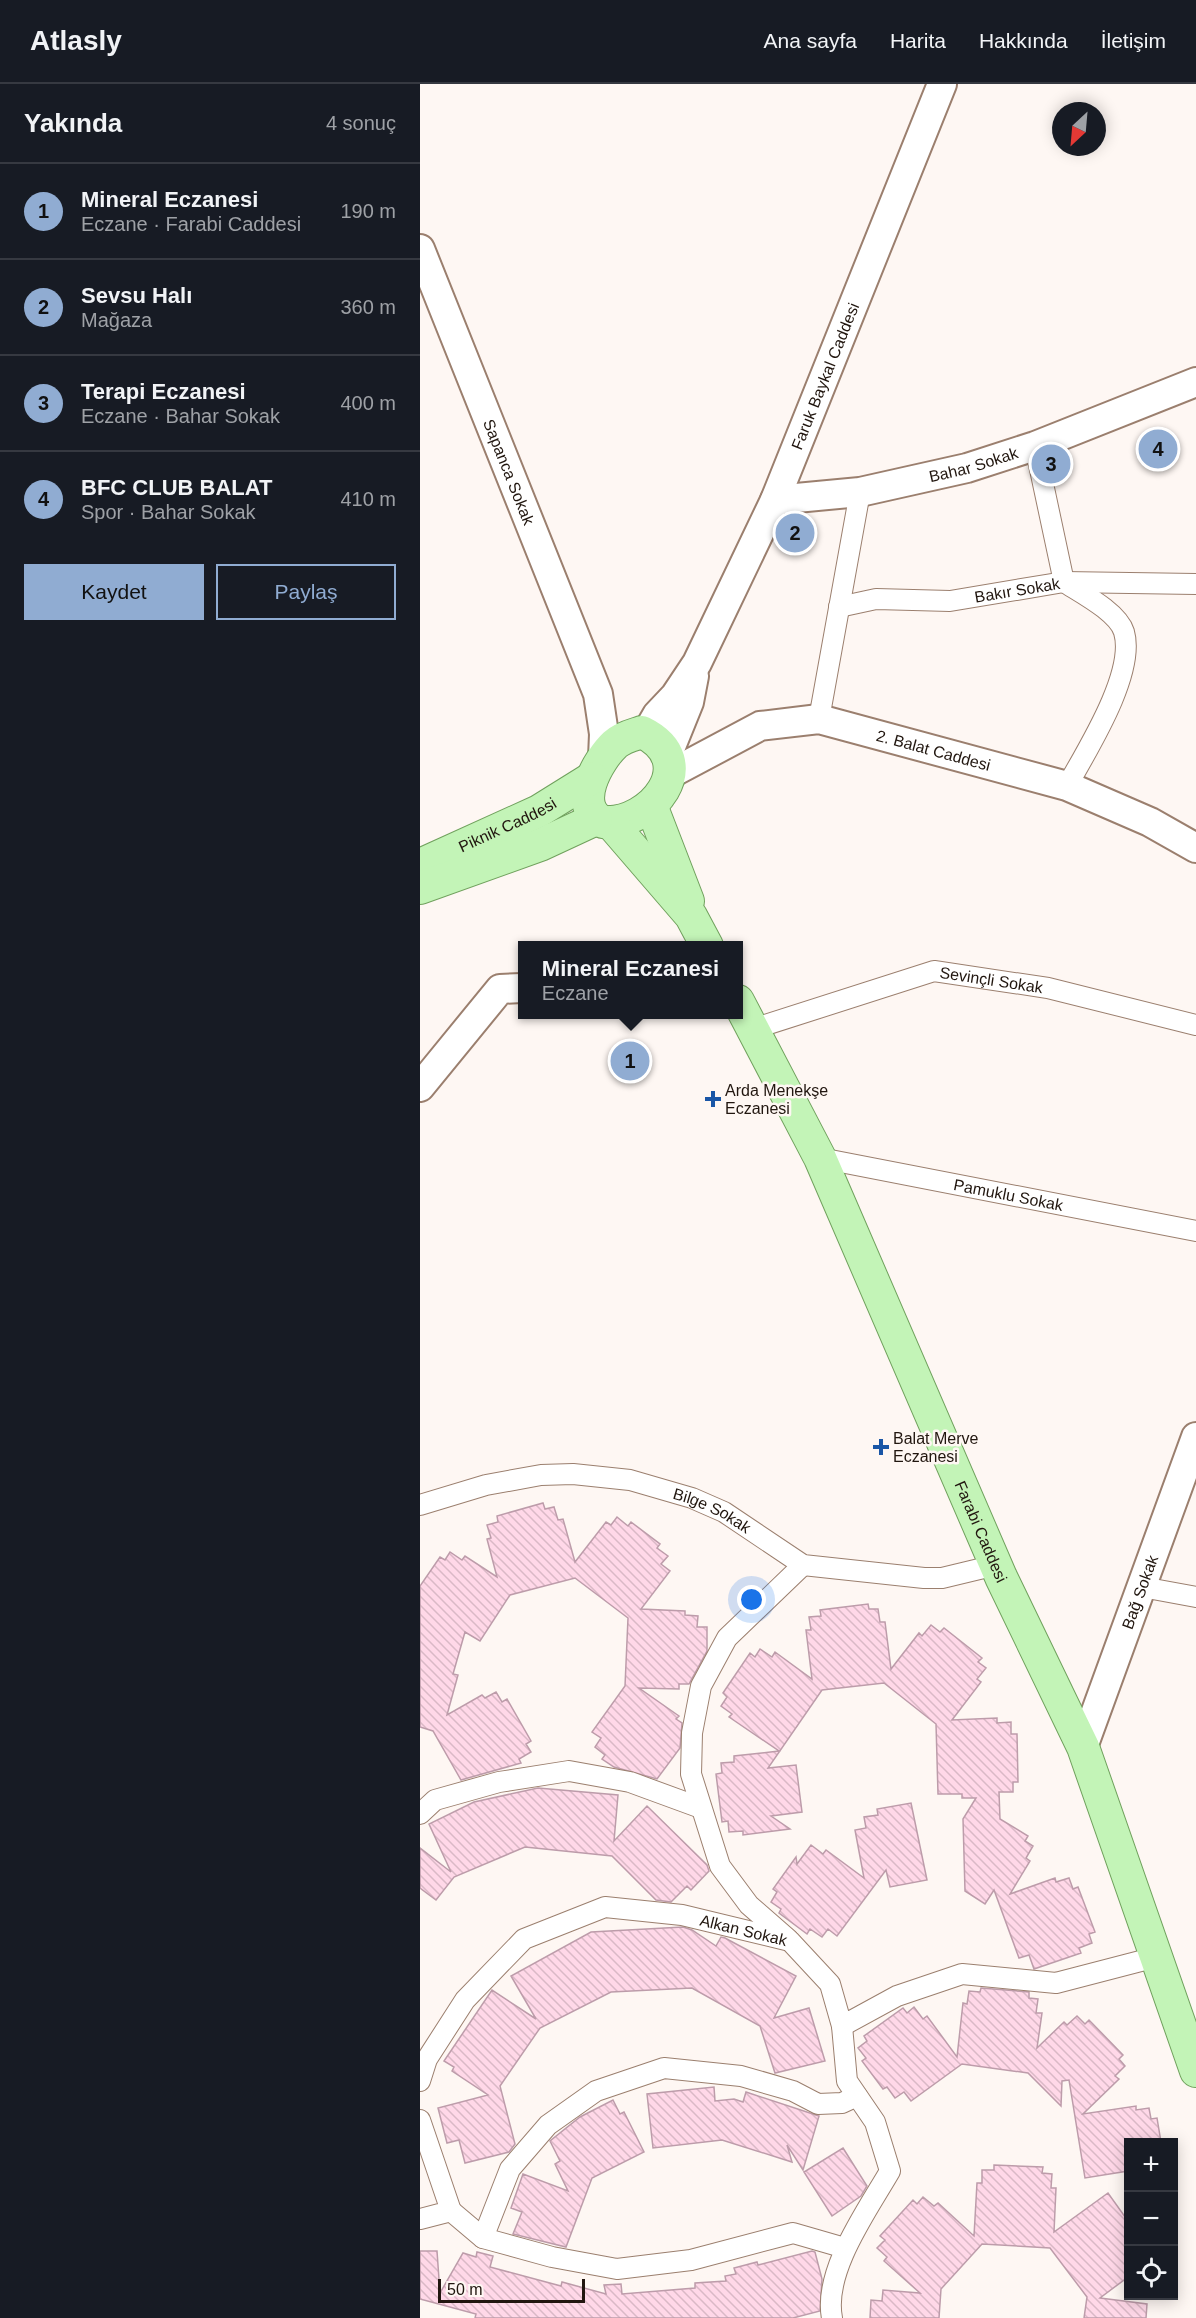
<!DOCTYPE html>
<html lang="tr">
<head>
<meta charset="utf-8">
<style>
  :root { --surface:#171b24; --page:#242831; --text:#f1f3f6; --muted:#9ea1a6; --line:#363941; --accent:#90acd2 }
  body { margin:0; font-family:Arial,sans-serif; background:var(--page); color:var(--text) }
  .controls { position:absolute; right:18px; bottom:18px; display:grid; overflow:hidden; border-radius:0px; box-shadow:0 3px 15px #0003 }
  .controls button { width:54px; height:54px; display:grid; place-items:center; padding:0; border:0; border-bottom:2px solid var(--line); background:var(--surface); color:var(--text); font:30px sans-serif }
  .compass { position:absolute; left:632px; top:18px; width:54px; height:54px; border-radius:50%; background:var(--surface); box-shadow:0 3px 15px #0003; rotate:206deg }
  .scale { position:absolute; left:18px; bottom:15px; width:147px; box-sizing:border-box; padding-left:6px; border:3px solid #21160f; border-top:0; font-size:16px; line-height:21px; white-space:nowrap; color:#21160f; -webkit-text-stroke:4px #fef7f3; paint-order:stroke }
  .you { position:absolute; left:332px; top:1516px; width:21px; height:21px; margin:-15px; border:4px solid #fff; border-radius:50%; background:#1a73e8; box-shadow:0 0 0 9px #1a73e833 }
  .badge { display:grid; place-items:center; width:39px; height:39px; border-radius:50%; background:var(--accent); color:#111; font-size:20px; font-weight:700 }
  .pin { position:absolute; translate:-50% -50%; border:3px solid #fff; box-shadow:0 2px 6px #0006 }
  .popup { position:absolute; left:98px; top:857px; width:225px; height:78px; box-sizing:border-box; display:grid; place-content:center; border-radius:0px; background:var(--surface); filter:drop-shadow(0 2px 4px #0005); font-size:20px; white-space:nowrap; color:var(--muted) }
  .popup b { font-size:22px; color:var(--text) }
  .popup::after { content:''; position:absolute; left:50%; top:100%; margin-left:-12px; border:12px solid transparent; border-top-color:var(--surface) }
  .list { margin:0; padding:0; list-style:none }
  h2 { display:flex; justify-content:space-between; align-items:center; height:78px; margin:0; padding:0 24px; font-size:26px }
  h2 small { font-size:20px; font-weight:400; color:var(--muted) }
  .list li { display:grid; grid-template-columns:39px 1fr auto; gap:18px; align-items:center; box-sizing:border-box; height:96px; padding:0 24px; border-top:2px solid var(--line) }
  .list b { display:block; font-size:22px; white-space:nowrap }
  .list p { margin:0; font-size:20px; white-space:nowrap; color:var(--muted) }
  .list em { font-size:20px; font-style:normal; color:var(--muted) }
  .actions { display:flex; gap:12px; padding:18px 24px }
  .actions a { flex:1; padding:14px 0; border:2px solid var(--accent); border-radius:0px; text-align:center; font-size:21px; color:var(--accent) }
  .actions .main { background:var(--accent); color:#111 }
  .icon { flex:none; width:33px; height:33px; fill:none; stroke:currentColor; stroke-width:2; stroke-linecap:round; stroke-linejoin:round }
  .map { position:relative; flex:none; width:776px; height:2234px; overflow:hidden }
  header { display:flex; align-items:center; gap:36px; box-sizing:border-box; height:84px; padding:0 30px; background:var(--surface); border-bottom:2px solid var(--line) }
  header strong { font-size:28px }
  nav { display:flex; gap:33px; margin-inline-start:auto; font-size:21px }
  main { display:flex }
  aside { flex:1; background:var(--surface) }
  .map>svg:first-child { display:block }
  .building { fill:url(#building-back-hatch); stroke:#bd9caa; stroke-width:1.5 }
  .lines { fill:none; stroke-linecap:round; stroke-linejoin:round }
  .street-casing { stroke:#9b7f6e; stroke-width:22 }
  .secondary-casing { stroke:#9b7f6e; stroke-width:32 }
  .primary-casing { stroke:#70a15d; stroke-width:34 }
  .street { stroke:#fff; stroke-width:20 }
  .secondary { stroke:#fff; stroke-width:28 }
  .primary { stroke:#c3f4b7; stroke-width:32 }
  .poi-dot { fill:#1956a6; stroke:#fef7f3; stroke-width:2 }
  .labels { text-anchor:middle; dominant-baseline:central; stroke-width:5; stroke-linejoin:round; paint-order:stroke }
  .street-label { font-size:16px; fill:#21160f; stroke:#fef7f3 }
  .poi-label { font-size:16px; fill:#21160f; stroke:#fef7f3; text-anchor:start }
</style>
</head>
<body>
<header>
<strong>Atlasly</strong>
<nav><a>Ana sayfa</a><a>Harita</a><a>Hakkında</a><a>İletişim</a></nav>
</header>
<main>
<aside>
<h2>Yakında<small>4 sonuç</small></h2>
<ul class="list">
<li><span class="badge">1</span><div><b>Mineral Eczanesi</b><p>Eczane · Farabi Caddesi</p></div><em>190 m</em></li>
<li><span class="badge">2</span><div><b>Sevsu Halı</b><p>Mağaza</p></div><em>360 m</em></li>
<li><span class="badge">3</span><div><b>Terapi Eczanesi</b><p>Eczane · Bahar Sokak</p></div><em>400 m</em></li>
<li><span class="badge">4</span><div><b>BFC CLUB BALAT</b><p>Spor · Bahar Sokak</p></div><em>410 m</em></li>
</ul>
<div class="actions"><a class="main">Kaydet</a><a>Paylaş</a></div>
</aside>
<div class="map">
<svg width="776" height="2234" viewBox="0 0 776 2234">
  <defs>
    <pattern id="building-back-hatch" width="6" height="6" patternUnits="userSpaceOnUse" patternTransform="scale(1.5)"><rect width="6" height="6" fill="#ffd8e8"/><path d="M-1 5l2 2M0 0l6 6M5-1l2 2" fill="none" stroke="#dab9c6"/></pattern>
  </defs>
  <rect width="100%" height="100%" fill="#fef7f3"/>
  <path class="building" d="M123,1419L125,1425L134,1423L138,1436L143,1435L155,1478L186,1438L191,1441L197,1433L208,1442L211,1438L240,1460L237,1464L248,1472L241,1480L250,1487L221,1525L265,1527V1531L278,1532L277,1543H287V1567L269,1600H259V1605L219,1604L259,1632L256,1635L262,1639L260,1664L237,1695L194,1683L182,1675L185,1671L175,1663L181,1654L172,1648L205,1602L208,1534L155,1494L90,1511L60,1557L45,1548L33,1590L38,1591L27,1631L62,1611L65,1614L76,1608L82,1618L87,1615L111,1657L106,1660L111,1668L99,1675L101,1679L41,1696L13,1647L0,1643V1502L20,1473L25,1476L30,1468L42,1476L45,1472L77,1493L67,1455L71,1454L67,1441L78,1438L77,1432Z
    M448,1520L449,1525H458L460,1538H465L471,1585L499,1549L502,1552L511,1541L520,1548L524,1544L562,1574L558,1578L566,1584L557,1595L561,1598L532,1636L577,1634V1639L591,1638V1650H597L598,1698H593V1708H579L580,1735L608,1752L605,1757L613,1762L606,1774L610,1777L590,1810L635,1794L636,1798L649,1794L653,1805L658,1803L675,1848L669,1850L672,1859L659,1864L661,1869L614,1885L609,1871L599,1874L574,1806L565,1820L545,1807L543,1735L556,1714H542V1710H518L516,1640L464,1599L402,1606L348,1684L376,1681L382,1728L351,1732L370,1745L323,1751V1747L309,1748L308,1737L302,1738L296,1690L302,1689L301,1679L314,1678V1672L359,1667L309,1633L312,1630L301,1622L307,1613L303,1609L330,1569L335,1573L340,1565L352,1573L355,1568L392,1595L386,1546H391L389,1533L401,1532L400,1526Z
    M118,1704L198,1711L194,1757L227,1722L287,1781L289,1787L271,1806L267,1802L251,1818L236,1816L192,1772L105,1763L34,1793L16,1816L0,1804V1764L31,1788L9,1740L54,1718Z
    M491,1719L507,1796L470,1803L466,1786L417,1852L408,1845L402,1853L390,1845L387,1850L359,1829L361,1825L351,1818L357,1808L353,1805L376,1773L377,1780L391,1761L403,1770L406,1766L444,1794L435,1746L446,1744L444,1733L458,1731L457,1725Z
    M263,1843L272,1846L296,1862L301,1853L305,1854L376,1892L354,1934L389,1924L405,1977L355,1989L340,1942L272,1904L191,1908L120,1944L80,2002L95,2060L89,2068L45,2079L39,2056L27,2059L18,2024L68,2011L32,1987L34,1983L24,1977L72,1906L116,1935L91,1892L171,1848Z
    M561,1904L609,1908V1914L618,1915L616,1929H622L617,1964L644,1938L647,1941L657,1932L665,1940L669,1936L703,1971L699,1975L705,1982L695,1992L699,1995L663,2030L716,2022V2026L729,2024L731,2035L737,2034L741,2058H708V2087L665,2094L649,1996L642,1997L641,2022L608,1989L542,1980L491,2017L484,2008L475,2014L467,2003L463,2005L442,1977L446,1974L438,1964L447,1957L444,1952L483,1924L487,1929L494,1923L503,1935L507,1932L537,1973L543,1919L547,1920L549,1907L560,1908Z
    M294,2003L295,2017L314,2015L323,2018L326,2008L399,2032L383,2086L367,2061L372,2078L302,2056L233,2064L227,2010Z
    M193,2016L200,2030L204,2028L224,2068L172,2094L146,2163L93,2150L102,2128L91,2124L103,2090L148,2107L135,2080L140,2077L130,2057L160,2033Z
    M423,2064L447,2102L441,2112L412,2132L384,2088Z
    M574,2081L623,2083L622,2089L632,2090L631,2104H636L634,2148L688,2109L708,2137V2193L680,2214L727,2220L726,2234H664L667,2213L630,2164L562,2160L521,2205L519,2234H450L451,2216L462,2217L463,2206L500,2209L464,2177L467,2173L457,2164L465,2156L460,2152L493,2116L497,2120L503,2113L514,2122L518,2119L554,2152L557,2099H562V2086H574Z
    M0,2167H17L20,2209L43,2169L56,2173L57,2168L73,2172L70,2183L141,2202L142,2198L186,2210L184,2201L201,2200L202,2210L275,2204V2199L306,2197L305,2192L316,2190L314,2184L337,2178L338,2181L392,2167L395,2168L402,2195L400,2227L373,2234H55L56,2230L0,2215Z"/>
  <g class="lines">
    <defs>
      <g id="street">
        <path d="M615,362L644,498C661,509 698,528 704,548C716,589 667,666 647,702"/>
        <path id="s1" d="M419,523L456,515L530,517L644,498L776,500"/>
        <path d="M399,635L440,408"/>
        <path id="s2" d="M333,945L514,887L628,904L776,941"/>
        <path id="s3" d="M400,1074L776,1147"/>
        <path id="s4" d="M0,1421L66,1401L121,1391L153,1390L210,1396L272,1414L304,1428L383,1481L504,1494H522L576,1481"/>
        <path d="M722,1503L776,1513"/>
        <path d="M0,1730L15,1716L79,1698L149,1687L210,1698L281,1724"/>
        <path d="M368,1855L329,1821L300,1782L271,1690L272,1649L281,1602L307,1554L383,1481"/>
        <path id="s5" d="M0,1997L7,1975L45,1916L104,1855L185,1823L262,1831L370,1857L410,1900L422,1942L477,1912L542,1890L636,1899L736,1873"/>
        <path d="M0,2036L31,2127L0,2135"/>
        <path d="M31,2127L63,2154L132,2173L197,2185L271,2176L373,2149L425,2164"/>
        <path d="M63,2154L90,2085L128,2041L176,2007L244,1984L321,1992L373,2007L398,2020L422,2019L437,2012"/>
        <path d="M412,2234C403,2187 447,2127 470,2087L455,2038L427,1997L422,1942"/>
      </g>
      <g id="secondary">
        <path id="s6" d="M0,165L178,610L184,650L183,674"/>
        <path id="s7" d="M355,416L440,408L547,384L615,362L776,298"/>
        <path id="s8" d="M226,650L237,631L255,612L277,579L355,416L522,0"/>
        <path d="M248,670L269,618L274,592"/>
        <path id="s9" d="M250,690L340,642L399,635L647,702L730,738L776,764"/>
        <path d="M0,1003L80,905L102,904"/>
        <path id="s10" d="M663,1663L776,1353"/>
      </g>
      <g id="primary">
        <path d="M222,648C283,678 231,742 183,738C151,722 178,676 195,660C203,653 213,651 222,648Z"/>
        <path d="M231,721L268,817"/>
        <path d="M190,738L271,832L287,862"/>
        <path id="s11" d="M0,781L119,727L172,694"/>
        <path d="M0,804L120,761L176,735"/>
        <path id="s12" d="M318,917L400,1074L581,1493L663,1663L776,1987"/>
      </g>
    </defs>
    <use href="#street" class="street-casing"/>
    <use href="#secondary" class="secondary-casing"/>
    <use href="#primary" class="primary-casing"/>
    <use href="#street" class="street"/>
    <use href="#secondary" class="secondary"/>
    <use href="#primary" class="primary"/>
  </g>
  <g class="poi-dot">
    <path d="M290 1006h6v6h6v6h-6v6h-6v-6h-6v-6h6z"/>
    <path d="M458 1354h6v6h6v6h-6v6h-6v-6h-6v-6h6z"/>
  </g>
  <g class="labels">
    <g class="street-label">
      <text stroke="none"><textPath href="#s8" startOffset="402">Faruk Baykal Caddesi</textPath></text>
      <text stroke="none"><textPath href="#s7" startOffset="202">Bahar Sokak</textPath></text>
      <text stroke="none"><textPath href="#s6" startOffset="240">Sapanca Sokak</textPath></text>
      <text stroke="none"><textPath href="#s1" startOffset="180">Bakır Sokak</textPath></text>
      <text stroke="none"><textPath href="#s9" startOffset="280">2. Balat Caddesi</textPath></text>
      <text stroke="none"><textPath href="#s11" startOffset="96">Piknik Caddesi</textPath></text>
      <text stroke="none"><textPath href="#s2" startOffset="248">Sevinçli Sokak</textPath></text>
      <text stroke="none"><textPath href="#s3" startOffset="192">Pamuklu Sokak</textPath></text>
      <text stroke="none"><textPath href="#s4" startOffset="302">Bilge Sokak</textPath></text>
      <text stroke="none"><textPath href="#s12" startOffset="584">Farabi Caddesi</textPath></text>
      <text stroke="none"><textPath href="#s10" startOffset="165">Bağ Sokak</textPath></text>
      <text stroke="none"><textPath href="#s5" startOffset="406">Alkan Sokak</textPath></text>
    </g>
    <g class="poi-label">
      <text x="305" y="1006">Arda Menekşe<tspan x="305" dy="18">Eczanesi</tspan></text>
      <text x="473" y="1354">Balat Merve<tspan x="473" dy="18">Eczanesi</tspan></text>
    </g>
  </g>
</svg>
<div class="controls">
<button>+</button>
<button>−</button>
<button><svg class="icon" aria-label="locate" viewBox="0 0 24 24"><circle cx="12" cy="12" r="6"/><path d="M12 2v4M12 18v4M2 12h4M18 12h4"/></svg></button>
</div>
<svg class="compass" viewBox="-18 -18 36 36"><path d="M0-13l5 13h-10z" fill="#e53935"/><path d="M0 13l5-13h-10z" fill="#9ea1a6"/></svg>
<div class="scale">50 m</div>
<div class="you"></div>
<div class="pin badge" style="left:210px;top:977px">1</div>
<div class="popup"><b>Mineral Eczanesi</b>Eczane</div>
<div class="pin badge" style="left:375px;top:449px">2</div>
<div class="pin badge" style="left:631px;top:380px">3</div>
<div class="pin badge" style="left:738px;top:365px">4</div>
</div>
</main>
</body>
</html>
